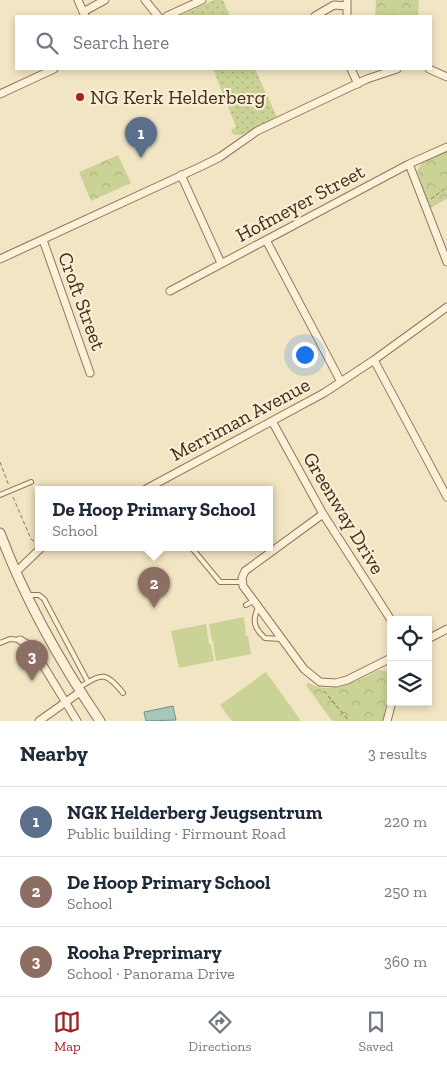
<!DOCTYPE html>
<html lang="en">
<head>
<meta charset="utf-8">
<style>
  :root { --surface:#fff; --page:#f2f2f3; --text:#1f2937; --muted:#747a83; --line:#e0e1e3; --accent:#a42122 }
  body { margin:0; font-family:"Zilla Slab",serif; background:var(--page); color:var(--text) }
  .controls { position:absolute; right:15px; bottom:15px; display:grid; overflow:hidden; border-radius:0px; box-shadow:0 2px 8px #0003 }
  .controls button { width:45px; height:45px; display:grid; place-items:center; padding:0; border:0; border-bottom:1px solid var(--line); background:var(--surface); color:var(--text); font:25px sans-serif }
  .you { position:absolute; left:304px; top:354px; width:18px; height:18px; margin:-12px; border:4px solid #fff; border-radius:50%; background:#1a73e8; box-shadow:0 0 0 8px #1a73e833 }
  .badge { display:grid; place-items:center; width:32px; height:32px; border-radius:50%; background:var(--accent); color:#fff; font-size:16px; font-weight:700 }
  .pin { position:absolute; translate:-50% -41px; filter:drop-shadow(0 1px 2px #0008) }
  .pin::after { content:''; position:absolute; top:26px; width:18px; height:15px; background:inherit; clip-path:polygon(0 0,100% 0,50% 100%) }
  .popup { position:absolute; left:35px; top:486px; width:238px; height:65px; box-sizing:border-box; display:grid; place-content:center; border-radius:0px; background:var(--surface); filter:drop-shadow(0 1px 4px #0005); font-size:16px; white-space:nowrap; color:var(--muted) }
  .popup b { font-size:19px; color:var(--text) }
  .popup::after { content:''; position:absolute; left:50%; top:100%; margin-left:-10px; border:10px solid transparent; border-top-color:var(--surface) }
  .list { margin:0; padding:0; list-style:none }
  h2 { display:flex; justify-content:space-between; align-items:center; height:65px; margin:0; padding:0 20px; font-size:21px }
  h2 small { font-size:16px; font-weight:400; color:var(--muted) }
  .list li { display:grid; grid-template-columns:32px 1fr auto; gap:15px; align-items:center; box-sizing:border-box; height:70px; padding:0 20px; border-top:1px solid var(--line) }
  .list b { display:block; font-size:19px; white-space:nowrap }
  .list p { margin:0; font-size:16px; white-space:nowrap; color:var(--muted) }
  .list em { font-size:16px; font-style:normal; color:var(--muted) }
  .icon { flex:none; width:28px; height:28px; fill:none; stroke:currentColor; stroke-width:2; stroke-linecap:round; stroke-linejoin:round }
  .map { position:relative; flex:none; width:447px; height:721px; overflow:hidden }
  .search { position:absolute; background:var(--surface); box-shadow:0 2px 8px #0003; left:15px; right:15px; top:15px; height:55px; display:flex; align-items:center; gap:12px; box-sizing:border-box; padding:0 18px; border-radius:0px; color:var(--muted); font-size:19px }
  .sheet { height:275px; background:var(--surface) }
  nav { display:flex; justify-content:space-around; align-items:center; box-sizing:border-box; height:70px; border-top:1px solid var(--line); background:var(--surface); font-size:14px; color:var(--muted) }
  nav a { display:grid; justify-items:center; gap:2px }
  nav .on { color:var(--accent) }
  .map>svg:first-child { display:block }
  .grass { fill:url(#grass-dots) }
  .park { fill:url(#park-crowns) }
  .garden { fill:#cbd296 }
  .water { fill:#a6c5bc; stroke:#6b958b }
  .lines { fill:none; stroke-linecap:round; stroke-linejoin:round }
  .service-casing { stroke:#8f7658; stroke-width:6 }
  .minor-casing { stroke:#8f7658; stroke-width:9 }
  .tertiary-casing { stroke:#8f7658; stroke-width:11 }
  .path { stroke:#8f7658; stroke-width:1; stroke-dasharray:4 2.5; stroke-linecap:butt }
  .service { stroke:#fcf1d8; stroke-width:4 }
  .minor { stroke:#fcf1d8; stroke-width:7 }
  .tertiary { stroke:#fcf1d8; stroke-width:9 }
  .poi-dot { fill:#a42122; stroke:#f9eed4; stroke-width:2 }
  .labels { text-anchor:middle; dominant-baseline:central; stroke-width:4.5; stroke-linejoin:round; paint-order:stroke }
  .poi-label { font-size:20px; fill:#3e2d1d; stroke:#f9eed4; text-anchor:start }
  .street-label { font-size:20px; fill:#3e2d1d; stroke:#f9eed4 }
</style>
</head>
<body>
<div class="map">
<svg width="447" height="721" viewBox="0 0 447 721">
  <defs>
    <pattern id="grass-dots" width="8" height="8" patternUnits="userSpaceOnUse" patternTransform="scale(1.25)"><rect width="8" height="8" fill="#cbd296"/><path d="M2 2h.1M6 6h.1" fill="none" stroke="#afb581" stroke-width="1.8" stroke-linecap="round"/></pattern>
    <pattern id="park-crowns" width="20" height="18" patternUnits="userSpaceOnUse" patternTransform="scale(1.25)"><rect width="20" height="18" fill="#cbd296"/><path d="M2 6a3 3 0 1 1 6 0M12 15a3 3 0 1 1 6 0" fill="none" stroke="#afb581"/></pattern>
  </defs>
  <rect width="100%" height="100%" fill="#f2e5c3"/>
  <path class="grass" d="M214,0H223L230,16H179Z
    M213,69H255L277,117L241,135H234L231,130L236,127Z"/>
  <path class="park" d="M376,0H419L418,16H375Z
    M447,150V199L430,208L417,170L424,160Z
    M118,155L131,183L91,201L79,172Z
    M379,670L386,671L391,677L383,721H332L306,685L309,683C330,696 359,680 379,670Z"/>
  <path class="garden" d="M244,617L246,636H248L251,654L216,661L213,643L214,641H212L209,624Z
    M206,624L209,644H211L214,661L179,668L171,631Z
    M266,672L301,721H232L220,705Z"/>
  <path class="water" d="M173,706L176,720L146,721L144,712Z"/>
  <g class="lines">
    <defs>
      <path id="service" d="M0,495L31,482
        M191,547L220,582H242
        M28,595H39L44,599L88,682
        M246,605L253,601
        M258,608C252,621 254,628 265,638L281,639
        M0,643L10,639L20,640
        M78,688C101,675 104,669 123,693"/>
      <path id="minor" d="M78,0L85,16
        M145,0L158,16
        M83,12L105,0
        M167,16L202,0
        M315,16L334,5L347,6
        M347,16V0
        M351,69L358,84
        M429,69L447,77
        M0,94L54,69
        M409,164L447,262
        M181,175L221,263
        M43,240L90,373
        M266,240L341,382
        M0,259L202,166L220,157L257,131L367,79L397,69
        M170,291L409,164L447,147
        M374,360L447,497
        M272,421L323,514L391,620
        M146,489L324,393L374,360L447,307
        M323,514L245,571L242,578L243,586L304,669L320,682L336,683L347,680L391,658
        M16,572L42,547
        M428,639L447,629
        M20,640L32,647L77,721
        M39,721L80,692
        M387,721L392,702"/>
      <path id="tertiary" d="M0,533C25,600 60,662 100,721"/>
    </defs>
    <use href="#service" class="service-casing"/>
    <use href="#minor" class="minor-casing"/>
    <use href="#tertiary" class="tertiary-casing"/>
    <path class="path" d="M431,199L447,187
      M0,462L9,486
      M13,497L31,539L35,542
      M324,691L349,721"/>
    <use href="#service" class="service"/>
    <use href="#minor" class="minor"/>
    <use href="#tertiary" class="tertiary"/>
  </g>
  <circle class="poi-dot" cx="80" cy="97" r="5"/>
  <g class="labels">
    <g class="poi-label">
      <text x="90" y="97">NG Kerk Helderberg</text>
    </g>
    <g class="street-label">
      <text transform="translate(300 203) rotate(-28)">Hofmeyer Street</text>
      <text transform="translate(82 301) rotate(70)">Croft Street</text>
      <text transform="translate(240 419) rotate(-28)">Merriman Avenue</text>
      <text transform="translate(344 513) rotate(59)">Greenway Drive</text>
    </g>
  </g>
</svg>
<div class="controls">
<button><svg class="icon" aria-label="locate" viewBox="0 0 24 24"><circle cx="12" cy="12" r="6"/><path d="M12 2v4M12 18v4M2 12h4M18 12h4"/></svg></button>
<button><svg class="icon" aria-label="layers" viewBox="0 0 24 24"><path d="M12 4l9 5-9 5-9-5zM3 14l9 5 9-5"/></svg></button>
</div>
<div class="you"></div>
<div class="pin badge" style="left:141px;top:158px;background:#5c6f8a">1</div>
<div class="pin badge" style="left:154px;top:608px;background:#8d6e63">2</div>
<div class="popup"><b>De Hoop Primary School</b>School</div>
<div class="pin badge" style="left:32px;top:681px;background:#8d6e63">3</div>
<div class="search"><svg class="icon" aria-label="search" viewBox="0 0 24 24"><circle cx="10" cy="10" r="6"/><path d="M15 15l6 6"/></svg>Search here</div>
</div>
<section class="sheet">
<h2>Nearby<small>3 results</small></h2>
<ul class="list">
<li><span class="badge" style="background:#5c6f8a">1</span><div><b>NGK Helderberg Jeugsentrum</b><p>Public building · Firmount Road</p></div><em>220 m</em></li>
<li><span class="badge" style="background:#8d6e63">2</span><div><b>De Hoop Primary School</b><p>School</p></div><em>250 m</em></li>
<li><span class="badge" style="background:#8d6e63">3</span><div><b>Rooha Preprimary</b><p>School · Panorama Drive</p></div><em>360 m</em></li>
</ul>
</section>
<nav>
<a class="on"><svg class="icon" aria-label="map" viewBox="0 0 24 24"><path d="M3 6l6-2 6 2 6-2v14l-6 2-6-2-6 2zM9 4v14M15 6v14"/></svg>Map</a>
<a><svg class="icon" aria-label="directions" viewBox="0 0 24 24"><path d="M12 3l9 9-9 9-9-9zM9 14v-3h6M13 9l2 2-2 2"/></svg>Directions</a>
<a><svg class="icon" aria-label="saved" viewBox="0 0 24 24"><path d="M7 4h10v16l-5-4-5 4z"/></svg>Saved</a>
</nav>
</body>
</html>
